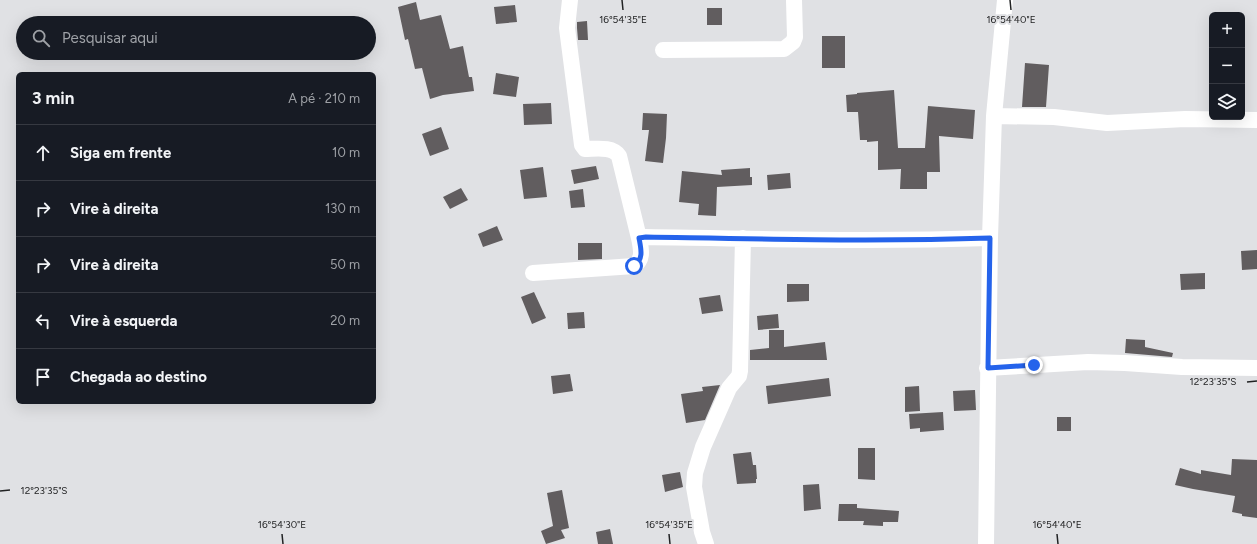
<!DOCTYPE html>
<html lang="pt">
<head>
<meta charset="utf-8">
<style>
  :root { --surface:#171b24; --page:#242831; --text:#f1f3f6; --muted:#9ea1a6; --line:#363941 }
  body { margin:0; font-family:Figtree,sans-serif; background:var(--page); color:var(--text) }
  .controls { position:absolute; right:12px; top:12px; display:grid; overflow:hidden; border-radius:6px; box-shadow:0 4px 16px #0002 }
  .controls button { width:36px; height:36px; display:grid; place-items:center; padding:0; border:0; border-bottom:1px solid var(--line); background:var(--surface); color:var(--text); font:20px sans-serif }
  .stop { position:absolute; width:12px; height:12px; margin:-9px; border:3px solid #2563eb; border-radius:50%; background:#fff }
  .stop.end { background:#2563eb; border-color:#fff; box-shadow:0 1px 4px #0008 }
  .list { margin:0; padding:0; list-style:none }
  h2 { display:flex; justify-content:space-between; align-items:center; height:52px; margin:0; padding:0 16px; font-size:17px }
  h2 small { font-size:13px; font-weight:400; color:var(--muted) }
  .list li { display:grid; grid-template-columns:26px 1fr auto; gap:12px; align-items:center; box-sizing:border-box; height:56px; padding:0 16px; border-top:1px solid var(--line) }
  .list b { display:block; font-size:15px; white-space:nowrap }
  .list em { font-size:13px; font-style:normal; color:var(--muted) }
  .icon { flex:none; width:22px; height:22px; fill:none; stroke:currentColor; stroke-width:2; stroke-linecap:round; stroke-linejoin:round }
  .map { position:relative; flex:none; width:1257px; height:544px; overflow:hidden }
  .search { position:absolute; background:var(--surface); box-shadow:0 4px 16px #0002; left:16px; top:16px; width:360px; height:44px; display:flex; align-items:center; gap:10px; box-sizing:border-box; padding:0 14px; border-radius:22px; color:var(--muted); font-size:15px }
  .panel { position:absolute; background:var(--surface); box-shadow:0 4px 16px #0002; left:16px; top:72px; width:360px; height:332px; border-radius:6px }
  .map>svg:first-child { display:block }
  .building { fill:#615d5f }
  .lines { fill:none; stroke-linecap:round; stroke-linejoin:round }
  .street { stroke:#fff; stroke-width:16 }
  .route { stroke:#2563eb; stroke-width:5 }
  .ticks { fill:none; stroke:#222324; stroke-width:1.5 }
  .ticks-label { font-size:10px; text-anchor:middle; fill:#222324; stroke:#e0e1e4; stroke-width:4; stroke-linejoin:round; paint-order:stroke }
</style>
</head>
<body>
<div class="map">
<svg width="1257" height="544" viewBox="0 0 1257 544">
  <rect width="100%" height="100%" fill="#e0e1e4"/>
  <path class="building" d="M416,2L420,20L441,15L450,49L463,46L469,77H472L474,91L443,95L430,99L422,68L415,69L408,39L405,40L398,7Z
    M515,5L517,22L496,24L494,7Z
    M707,8H722V25H707Z
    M587,21L588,40H578L577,28V22Z
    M822,36H845V68H822Z
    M1025,63L1049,65L1046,107H1022Z
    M496,73L519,77L516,97L493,94Z
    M894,90L898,148H925L928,106L975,110L973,139L939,136L940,172H927V189H900L901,169L878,170V141L867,142V140H860L858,112H847L846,95L857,94V93Z
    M551,103L552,124L524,125L523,104Z
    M643,113L667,114L666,138L663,163L645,161L649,130H642Z
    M441,127L449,149L430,156L422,134Z
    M596,166L599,179L574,184L571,170Z
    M543,167L547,197L524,199L520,170Z
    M750,168V177H752V185L717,187L716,216L698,215L699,204L679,202L682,171L722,175L721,170Z
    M790,173L791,188L768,190L767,175Z
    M461,188L468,200L450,209L443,197Z
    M583,189L585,207L571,208L569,191Z
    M497,226L503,240L483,247L478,234Z
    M578,243H602V259L578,260Z
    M1257,250V269L1242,270L1241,251Z
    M1205,273V289L1181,290L1180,274Z
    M787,284H809V301L787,302Z
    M534,292L546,318L532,324L521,297Z
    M720,295L723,311L702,314L699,298Z
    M584,312L585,328L568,329L567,313Z
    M778,314L779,328L758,330L757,316Z
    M769,330H784V347L825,342L827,360H750V350L769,348Z
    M1126,339L1145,340V347L1173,353L1172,357L1125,353Z
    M570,374L573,391L553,394L551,376Z
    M829,378L831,396L768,404L766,386Z
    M720,385L705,420L686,423L681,394L703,391L702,387Z
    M919,386L920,411L905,412V387Z
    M975,390L976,410L954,411L953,391Z
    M943,412L944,430L920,432V428L910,429L909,414Z
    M1057,417H1071V431H1057Z
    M858,448H875V480L858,479Z
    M751,452L753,465H756L757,479H756V483L737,484L733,454Z
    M1232,459L1257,460V518L1242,516V514L1232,512L1235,496L1193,489L1175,485L1180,468L1201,474V470L1231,475Z
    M680,472L683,487L665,492L662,475Z
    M819,484L821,509L804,511L803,485Z
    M562,490L569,528L561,530L565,538L546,544L541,531L553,526L547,493Z
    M839,504H857V508L899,511L898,522H883V526L863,525L864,521H838Z
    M610,529L613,544H598L596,532Z"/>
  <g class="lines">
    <path class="street" d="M570,0L567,28L582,145L585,149C596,149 612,146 619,156L639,238L646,237C761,239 875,242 990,238
      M663,50L784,49L793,42L795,37L794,0
      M994,116L1054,117L1107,123L1185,119L1257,120
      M533,273L634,266C644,259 641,249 639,238
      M987,368L1088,362L1125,363L1182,367L1257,368
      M706,544L702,532L694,487L695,473L703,447L729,388L739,376L740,371L743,238
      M986,544L990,238L994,116L1005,0"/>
  </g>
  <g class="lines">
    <path class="route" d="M634,266C644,259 641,249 639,238L646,237C761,239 875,242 990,238L988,368L1034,365"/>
  </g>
  <path class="ticks" d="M622,0L623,10M1010,0L1011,10M1247,382L1257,381M0,491L10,490M282,534L283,544M669,534L670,544M1057,534L1058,544"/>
  <g class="ticks-label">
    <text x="623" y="23">16°54'35"E</text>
    <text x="1011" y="23">16°54'40"E</text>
    <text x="1213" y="385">12°23'35"S</text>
    <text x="44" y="494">12°23'35"S</text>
    <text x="282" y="528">16°54'30"E</text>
    <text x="669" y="528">16°54'35"E</text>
    <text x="1057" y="528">16°54'40"E</text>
  </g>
</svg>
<div class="controls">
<button>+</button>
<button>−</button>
<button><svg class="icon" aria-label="layers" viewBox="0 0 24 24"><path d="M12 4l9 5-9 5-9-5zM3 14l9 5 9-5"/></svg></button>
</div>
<div class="stop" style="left:634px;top:266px"></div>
<div class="stop end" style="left:1034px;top:365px"></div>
<div class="search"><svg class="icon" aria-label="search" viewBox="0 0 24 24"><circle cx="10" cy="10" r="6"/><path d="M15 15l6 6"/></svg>Pesquisar aqui</div>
<section class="panel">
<h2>3 min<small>A pé · 210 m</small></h2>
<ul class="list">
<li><svg class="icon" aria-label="ahead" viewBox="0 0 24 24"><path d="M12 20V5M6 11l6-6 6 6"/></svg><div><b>Siga em frente</b></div><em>10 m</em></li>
<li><svg class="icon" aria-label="right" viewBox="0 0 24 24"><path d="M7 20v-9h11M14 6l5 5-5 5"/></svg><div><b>Vire à direita</b></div><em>130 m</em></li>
<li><svg class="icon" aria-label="right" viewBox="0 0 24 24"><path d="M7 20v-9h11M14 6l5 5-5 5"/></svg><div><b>Vire à direita</b></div><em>50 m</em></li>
<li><svg class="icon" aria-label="left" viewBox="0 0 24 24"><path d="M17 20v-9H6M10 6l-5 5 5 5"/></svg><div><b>Vire à esquerda</b></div><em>20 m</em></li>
<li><svg class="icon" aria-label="arrive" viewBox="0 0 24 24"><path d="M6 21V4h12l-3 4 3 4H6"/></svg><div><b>Chegada ao destino</b></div></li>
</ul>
</section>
</div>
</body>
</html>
